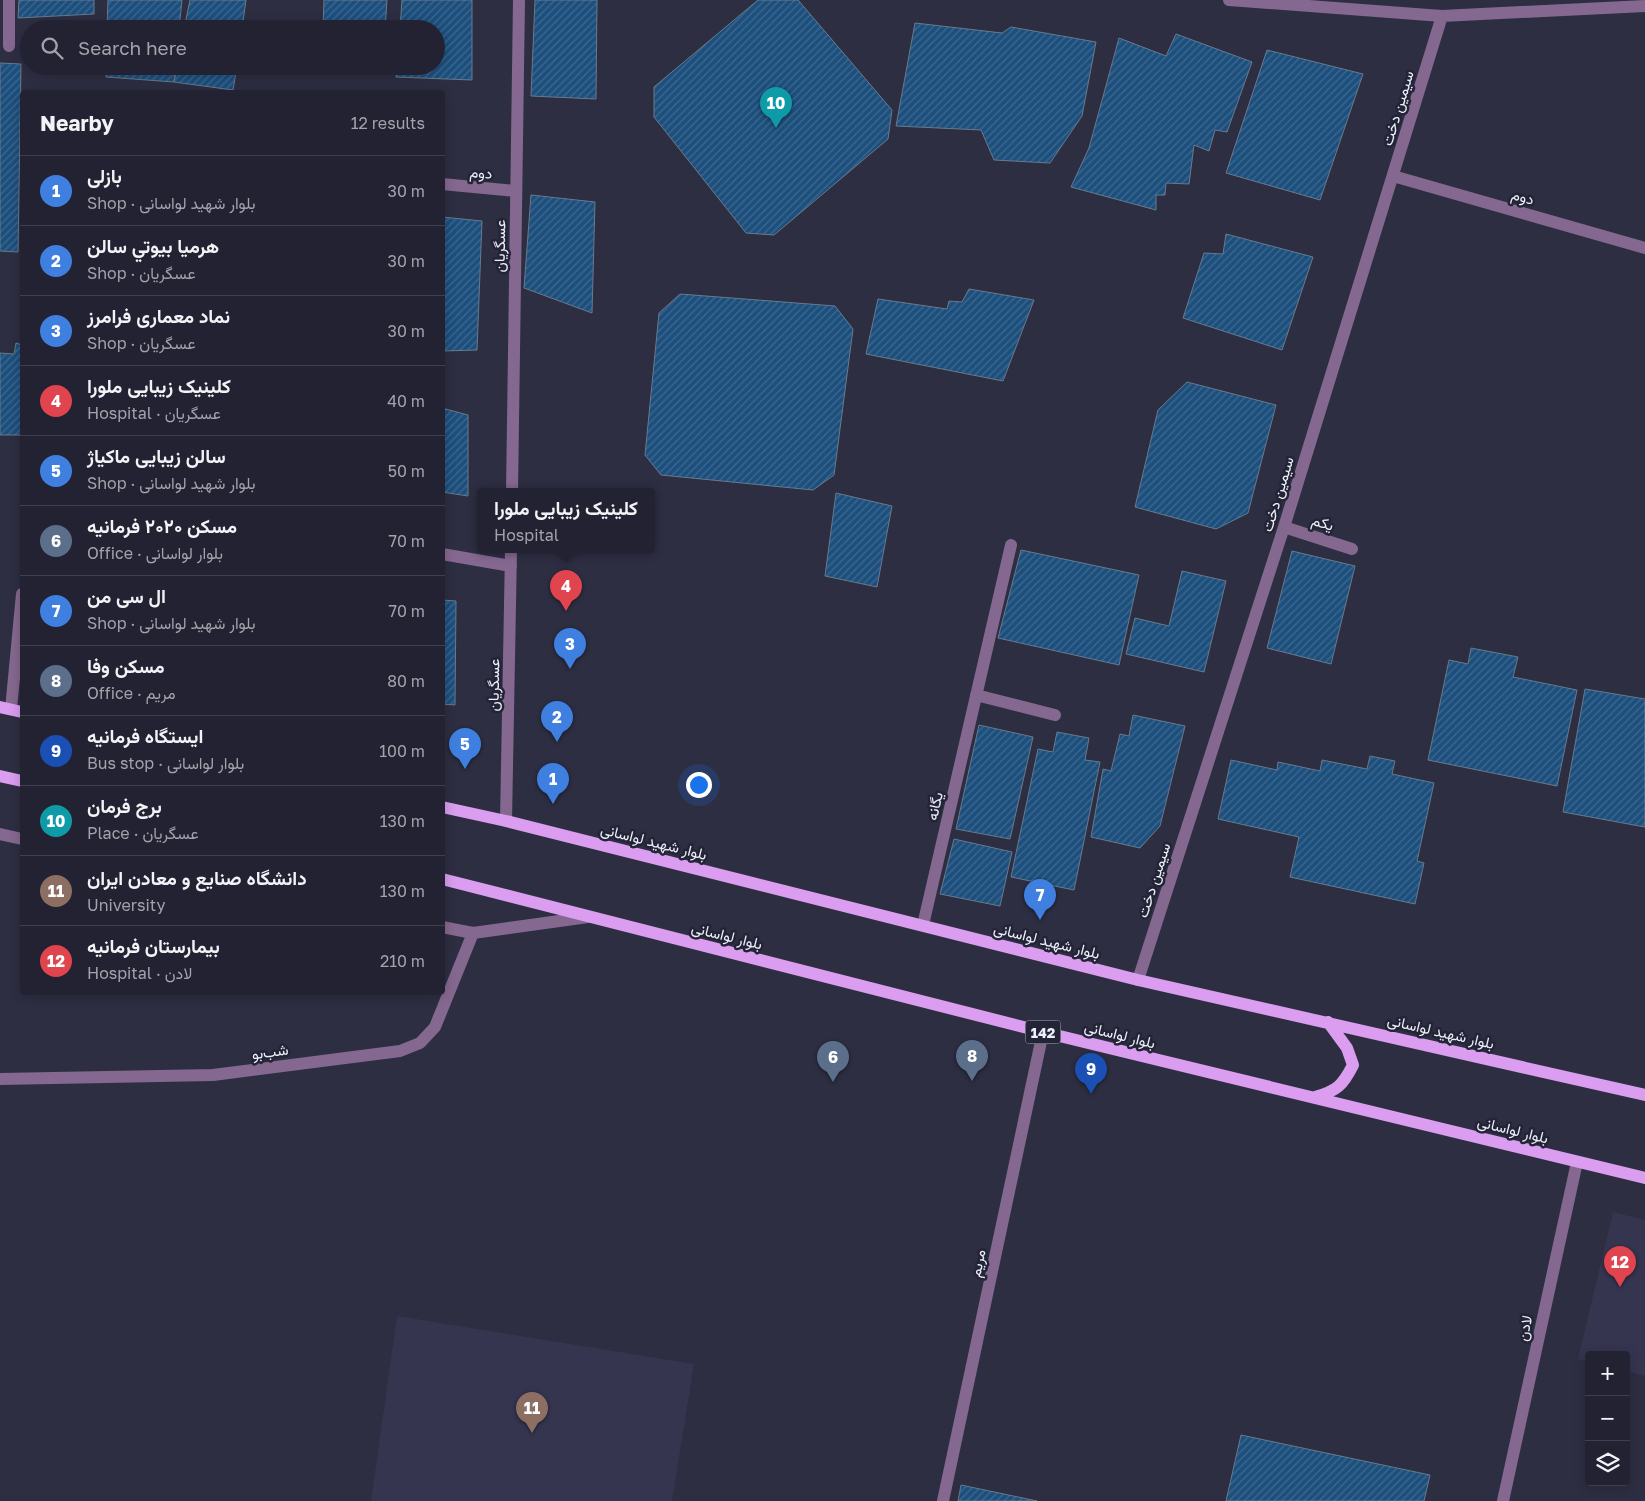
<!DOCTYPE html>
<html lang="en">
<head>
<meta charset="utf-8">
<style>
  :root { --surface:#222232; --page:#2a2a3a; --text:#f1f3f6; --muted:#a2a4ac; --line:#3f3f4d; --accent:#8c9099 }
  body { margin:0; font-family:"Golos Text",Vazirmatn,sans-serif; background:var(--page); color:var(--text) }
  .controls { position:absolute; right:15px; bottom:15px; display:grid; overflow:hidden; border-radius:5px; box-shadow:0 2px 12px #0003 }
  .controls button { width:45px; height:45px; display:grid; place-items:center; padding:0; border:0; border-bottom:1px solid var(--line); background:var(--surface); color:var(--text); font:25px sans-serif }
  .you { position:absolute; left:698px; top:784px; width:18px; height:18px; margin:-12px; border:4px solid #fff; border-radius:50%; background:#1a73e8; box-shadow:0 0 0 8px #1a73e833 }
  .badge { display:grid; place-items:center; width:32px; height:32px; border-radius:50%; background:var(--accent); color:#fff; font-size:16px; font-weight:700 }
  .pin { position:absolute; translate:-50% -41px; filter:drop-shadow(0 1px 2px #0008) }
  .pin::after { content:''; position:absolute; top:26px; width:18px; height:15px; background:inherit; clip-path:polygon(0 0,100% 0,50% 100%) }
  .popup { position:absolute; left:477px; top:488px; width:178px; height:65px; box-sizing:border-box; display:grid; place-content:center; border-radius:5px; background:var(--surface); filter:drop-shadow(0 1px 4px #0005); font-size:16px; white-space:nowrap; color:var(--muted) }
  .popup b { font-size:19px; color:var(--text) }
  .popup::after { content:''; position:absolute; left:50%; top:100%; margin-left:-10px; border:10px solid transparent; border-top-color:var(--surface) }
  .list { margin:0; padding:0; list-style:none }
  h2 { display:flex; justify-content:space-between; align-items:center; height:65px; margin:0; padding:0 20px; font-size:21px }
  h2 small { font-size:16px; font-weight:400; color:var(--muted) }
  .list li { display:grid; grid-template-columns:32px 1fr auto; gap:15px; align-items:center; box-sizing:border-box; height:70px; padding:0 20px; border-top:1px solid var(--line) }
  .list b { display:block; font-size:19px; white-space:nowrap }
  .list p { margin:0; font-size:16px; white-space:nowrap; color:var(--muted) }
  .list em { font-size:16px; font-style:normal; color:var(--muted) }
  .icon { flex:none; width:28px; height:28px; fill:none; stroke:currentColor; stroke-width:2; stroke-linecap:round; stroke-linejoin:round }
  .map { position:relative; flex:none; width:1645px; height:1501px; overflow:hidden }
  .search { position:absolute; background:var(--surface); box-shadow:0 2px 12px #0003; left:20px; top:20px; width:425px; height:55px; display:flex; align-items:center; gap:12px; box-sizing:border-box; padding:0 18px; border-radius:28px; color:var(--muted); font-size:19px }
  .panel { position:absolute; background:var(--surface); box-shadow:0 2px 12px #0003; left:20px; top:90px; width:425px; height:905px; border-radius:5px }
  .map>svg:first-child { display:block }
  .built { fill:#353550 }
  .building { fill:url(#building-hatch); stroke:#687a8d }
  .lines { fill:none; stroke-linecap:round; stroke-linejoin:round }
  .street { stroke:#85688f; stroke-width:12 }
  .primary { stroke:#da9def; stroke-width:12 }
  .labels { text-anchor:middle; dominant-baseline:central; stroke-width:5; stroke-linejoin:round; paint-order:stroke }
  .shield { fill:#242437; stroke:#b1b2c2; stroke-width:1 }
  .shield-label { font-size:14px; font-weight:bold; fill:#eeeffd }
  .street-label { font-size:15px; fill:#eeeffd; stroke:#242437 }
</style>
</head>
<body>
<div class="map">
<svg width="1645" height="1501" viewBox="0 0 1645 1501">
  <defs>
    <pattern id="building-hatch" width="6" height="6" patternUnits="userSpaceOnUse" patternTransform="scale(1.25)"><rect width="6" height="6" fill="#1d4f7d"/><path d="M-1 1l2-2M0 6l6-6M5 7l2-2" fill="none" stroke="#3e6990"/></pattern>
  </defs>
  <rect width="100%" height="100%" fill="#2d2e42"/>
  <path class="built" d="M1613,1212L1645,1220V1376L1626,1371V1355H1589V1362L1578,1359Z
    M397,1316L694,1364L672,1501H371Z"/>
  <path class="building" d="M19,0H94V14L18,18Z
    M108,0H182L179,29H107Z
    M190,0H246L242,29H184Z
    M324,0H387L385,29H323Z
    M402,0H472V80L396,77L397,66H436V29H400Z
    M535,0H597L596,99L531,96Z
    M758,0H798L892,110L888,139L774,235L746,233L654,117V87Z
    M915,23L1002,33L1011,27L1096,42L1082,116L1050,163L994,160L981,130L896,126Z
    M1176,34L1252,62L1227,132L1215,130L1209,151L1194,145L1189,184L1166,183L1165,195H1156V210L1071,187L1089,148L1119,38L1166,56Z
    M1267,50L1363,74L1320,200L1226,173Z
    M0,63L21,64L18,252L0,251Z
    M106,66H176L174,82L106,77Z
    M177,66H237L233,90L174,82Z
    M531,195L595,202L592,313L524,288Z
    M442,217L482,221L477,350L442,351Z
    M1226,234L1313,257L1282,350L1183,318L1204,253L1223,254Z
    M969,289L1034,300L1003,381L866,354L878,299L947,309L949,301L962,302Z
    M680,294L835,306L853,329L834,475L813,490L661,475L645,455L659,313Z
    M16,343L22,345V435H0V353L14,354Z
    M1187,382L1276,405L1248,513L1216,529L1135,507L1158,410Z
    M442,408L468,415V496L442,492Z
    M836,493L892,506L877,587L825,576Z
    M1021,550L1139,575L1119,665L998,638Z
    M1292,551L1355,566L1331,664L1267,648Z
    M1182,571L1226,581L1204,672L1126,654L1135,618L1169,626Z
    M442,600L456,601L455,705L442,704Z
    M1471,648L1518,657L1513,677L1577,690L1557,786L1428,760L1449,660L1468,664Z
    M1585,689L1645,699V827L1563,812Z
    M1133,715L1185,726L1160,826L1140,848L1091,837L1103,769L1111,771L1120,734L1129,736Z
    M979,725L1033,737L1010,839L956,829Z
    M1057,732L1089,738L1085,760L1100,762L1074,890L1011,877L1038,749L1053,752Z
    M1370,756L1395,761L1392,774L1434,783L1417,861L1424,863L1415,904L1290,877L1299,837L1218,819L1231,760L1277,770L1278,762L1320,771L1322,760L1367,769Z
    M954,839L1012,852L1000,906L940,894Z
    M1241,1435L1430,1475L1424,1501H1226Z
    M961,1485L1037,1501H958Z"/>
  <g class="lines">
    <path class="street" d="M9,0V46
      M1229,0L1442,16L1645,6
      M1393,176L1645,248
      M442,184L516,191
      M512,492L519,0
      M1284,527L1352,549
      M442,554L511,566
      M976,695L1055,715
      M11,709L22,594
      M506,821L511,550
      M0,834L22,839
      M923,925L1011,545
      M442,927L473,933L588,917
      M1138,980L1284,527L1442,16
      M0,1079L213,1075L400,1051L420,1043L435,1027L473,933
      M943,1501L1043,1032
      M1503,1501L1577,1162"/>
    <path class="primary" d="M0,707L22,712
      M0,776L22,781
      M442,807L506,821L1138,980L1645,1095
      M442,879L1043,1032L1645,1178
      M1315,1097C1337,1091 1343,1085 1353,1065L1347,1048L1328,1022"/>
  </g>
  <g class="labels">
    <rect class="shield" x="1025.5" y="1020.5" width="35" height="23" rx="4"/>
    <g class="shield-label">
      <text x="1043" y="1032">142</text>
    </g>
    <g class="street-label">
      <text transform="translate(1397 108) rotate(-73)">سیمین دخت</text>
      <text transform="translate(481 172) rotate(5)">دوم</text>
      <text transform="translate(1523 196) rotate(16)">دوم</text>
      <text transform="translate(499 246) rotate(-89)">عسگریان</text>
      <text transform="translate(1277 494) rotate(-73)">سیمین دخت</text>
      <text transform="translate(1323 522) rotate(17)">یکم</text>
      <text transform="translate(493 685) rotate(-89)">عسگریان</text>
      <text transform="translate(934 806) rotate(-77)">یگانه</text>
      <text transform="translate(654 841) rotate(14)">بلوار شهید لواسانی</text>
      <text transform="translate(1153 880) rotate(-72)">سیمین دخت</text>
      <text transform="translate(727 935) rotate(14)">بلوار لواسانی</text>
      <text transform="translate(1047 940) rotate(14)">بلوار شهید لواسانی</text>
      <text transform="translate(1441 1031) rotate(13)">بلوار شهید لواسانی</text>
      <text transform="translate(1120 1034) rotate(14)">بلوار لواسانی</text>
      <text transform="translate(270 1051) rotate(-8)">شب‌بو</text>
      <text transform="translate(1513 1129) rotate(14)">بلوار لواسانی</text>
      <text transform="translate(977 1263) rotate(-78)">مریم</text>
      <text transform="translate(1524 1328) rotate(-78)">لادن</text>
    </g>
  </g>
</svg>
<div class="controls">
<button>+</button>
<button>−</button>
<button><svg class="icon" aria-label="layers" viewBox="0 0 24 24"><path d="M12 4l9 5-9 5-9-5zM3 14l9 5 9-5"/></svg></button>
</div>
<div class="you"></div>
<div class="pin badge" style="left:553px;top:804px;background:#3f7fe0">1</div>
<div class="pin badge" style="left:557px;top:742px;background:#3f7fe0">2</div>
<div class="pin badge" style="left:570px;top:669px;background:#3f7fe0">3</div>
<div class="pin badge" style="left:566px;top:611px;background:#e0444e">4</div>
<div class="popup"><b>کلینیک زیبایی ملورا</b>Hospital</div>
<div class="pin badge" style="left:465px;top:769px;background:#3f7fe0">5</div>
<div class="pin badge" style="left:833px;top:1082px;background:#5c6f8a">6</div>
<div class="pin badge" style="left:1040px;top:920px;background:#3f7fe0">7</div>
<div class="pin badge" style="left:972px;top:1081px;background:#5c6f8a">8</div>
<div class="pin badge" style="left:1091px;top:1094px;background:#1a4fb4">9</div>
<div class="pin badge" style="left:776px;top:128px;background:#0f9aa8">10</div>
<div class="pin badge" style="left:532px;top:1433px;background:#8d6e63">11</div>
<div class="pin badge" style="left:1620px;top:1287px;background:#e0444e">12</div>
<div class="search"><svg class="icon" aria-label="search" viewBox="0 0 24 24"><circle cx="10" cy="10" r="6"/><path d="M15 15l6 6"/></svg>Search here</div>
<section class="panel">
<h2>Nearby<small>12 results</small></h2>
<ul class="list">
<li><span class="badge" style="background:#3f7fe0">1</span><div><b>بازلی</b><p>Shop · بلوار شهید لواسانی</p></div><em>30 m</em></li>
<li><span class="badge" style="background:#3f7fe0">2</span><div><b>هرميا بيوتي سالن</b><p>Shop · عسگریان</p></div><em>30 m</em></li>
<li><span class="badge" style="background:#3f7fe0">3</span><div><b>نماد معماری فرامرز</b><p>Shop · عسگریان</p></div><em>30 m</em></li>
<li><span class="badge" style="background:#e0444e">4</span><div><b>کلینیک زیبایی ملورا</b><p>Hospital · عسگریان</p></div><em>40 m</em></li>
<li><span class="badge" style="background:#3f7fe0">5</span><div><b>سالن زیبایی ماکیاژ</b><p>Shop · بلوار شهید لواسانی</p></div><em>50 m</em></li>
<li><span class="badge" style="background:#5c6f8a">6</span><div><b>مسکن ۲۰۲۰ فرمانیه</b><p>Office · بلوار لواسانی</p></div><em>70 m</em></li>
<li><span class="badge" style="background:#3f7fe0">7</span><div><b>ال سی من</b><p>Shop · بلوار شهید لواسانی</p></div><em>70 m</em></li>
<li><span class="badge" style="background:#5c6f8a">8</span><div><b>مسکن وفا</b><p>Office · مریم</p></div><em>80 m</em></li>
<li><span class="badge" style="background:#1a4fb4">9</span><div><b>ایستگاه فرمانیه</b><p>Bus stop · بلوار لواسانی</p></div><em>100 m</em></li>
<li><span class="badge" style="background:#0f9aa8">10</span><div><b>برج فرمان</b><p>Place · عسگریان</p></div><em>130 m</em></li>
<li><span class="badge" style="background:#8d6e63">11</span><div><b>دانشگاه صنایع و معادن ایران</b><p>University</p></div><em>130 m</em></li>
<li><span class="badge" style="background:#e0444e">12</span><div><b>بیمارستان فرمانیه</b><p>Hospital · لادن</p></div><em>210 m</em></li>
</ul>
</section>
</div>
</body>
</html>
